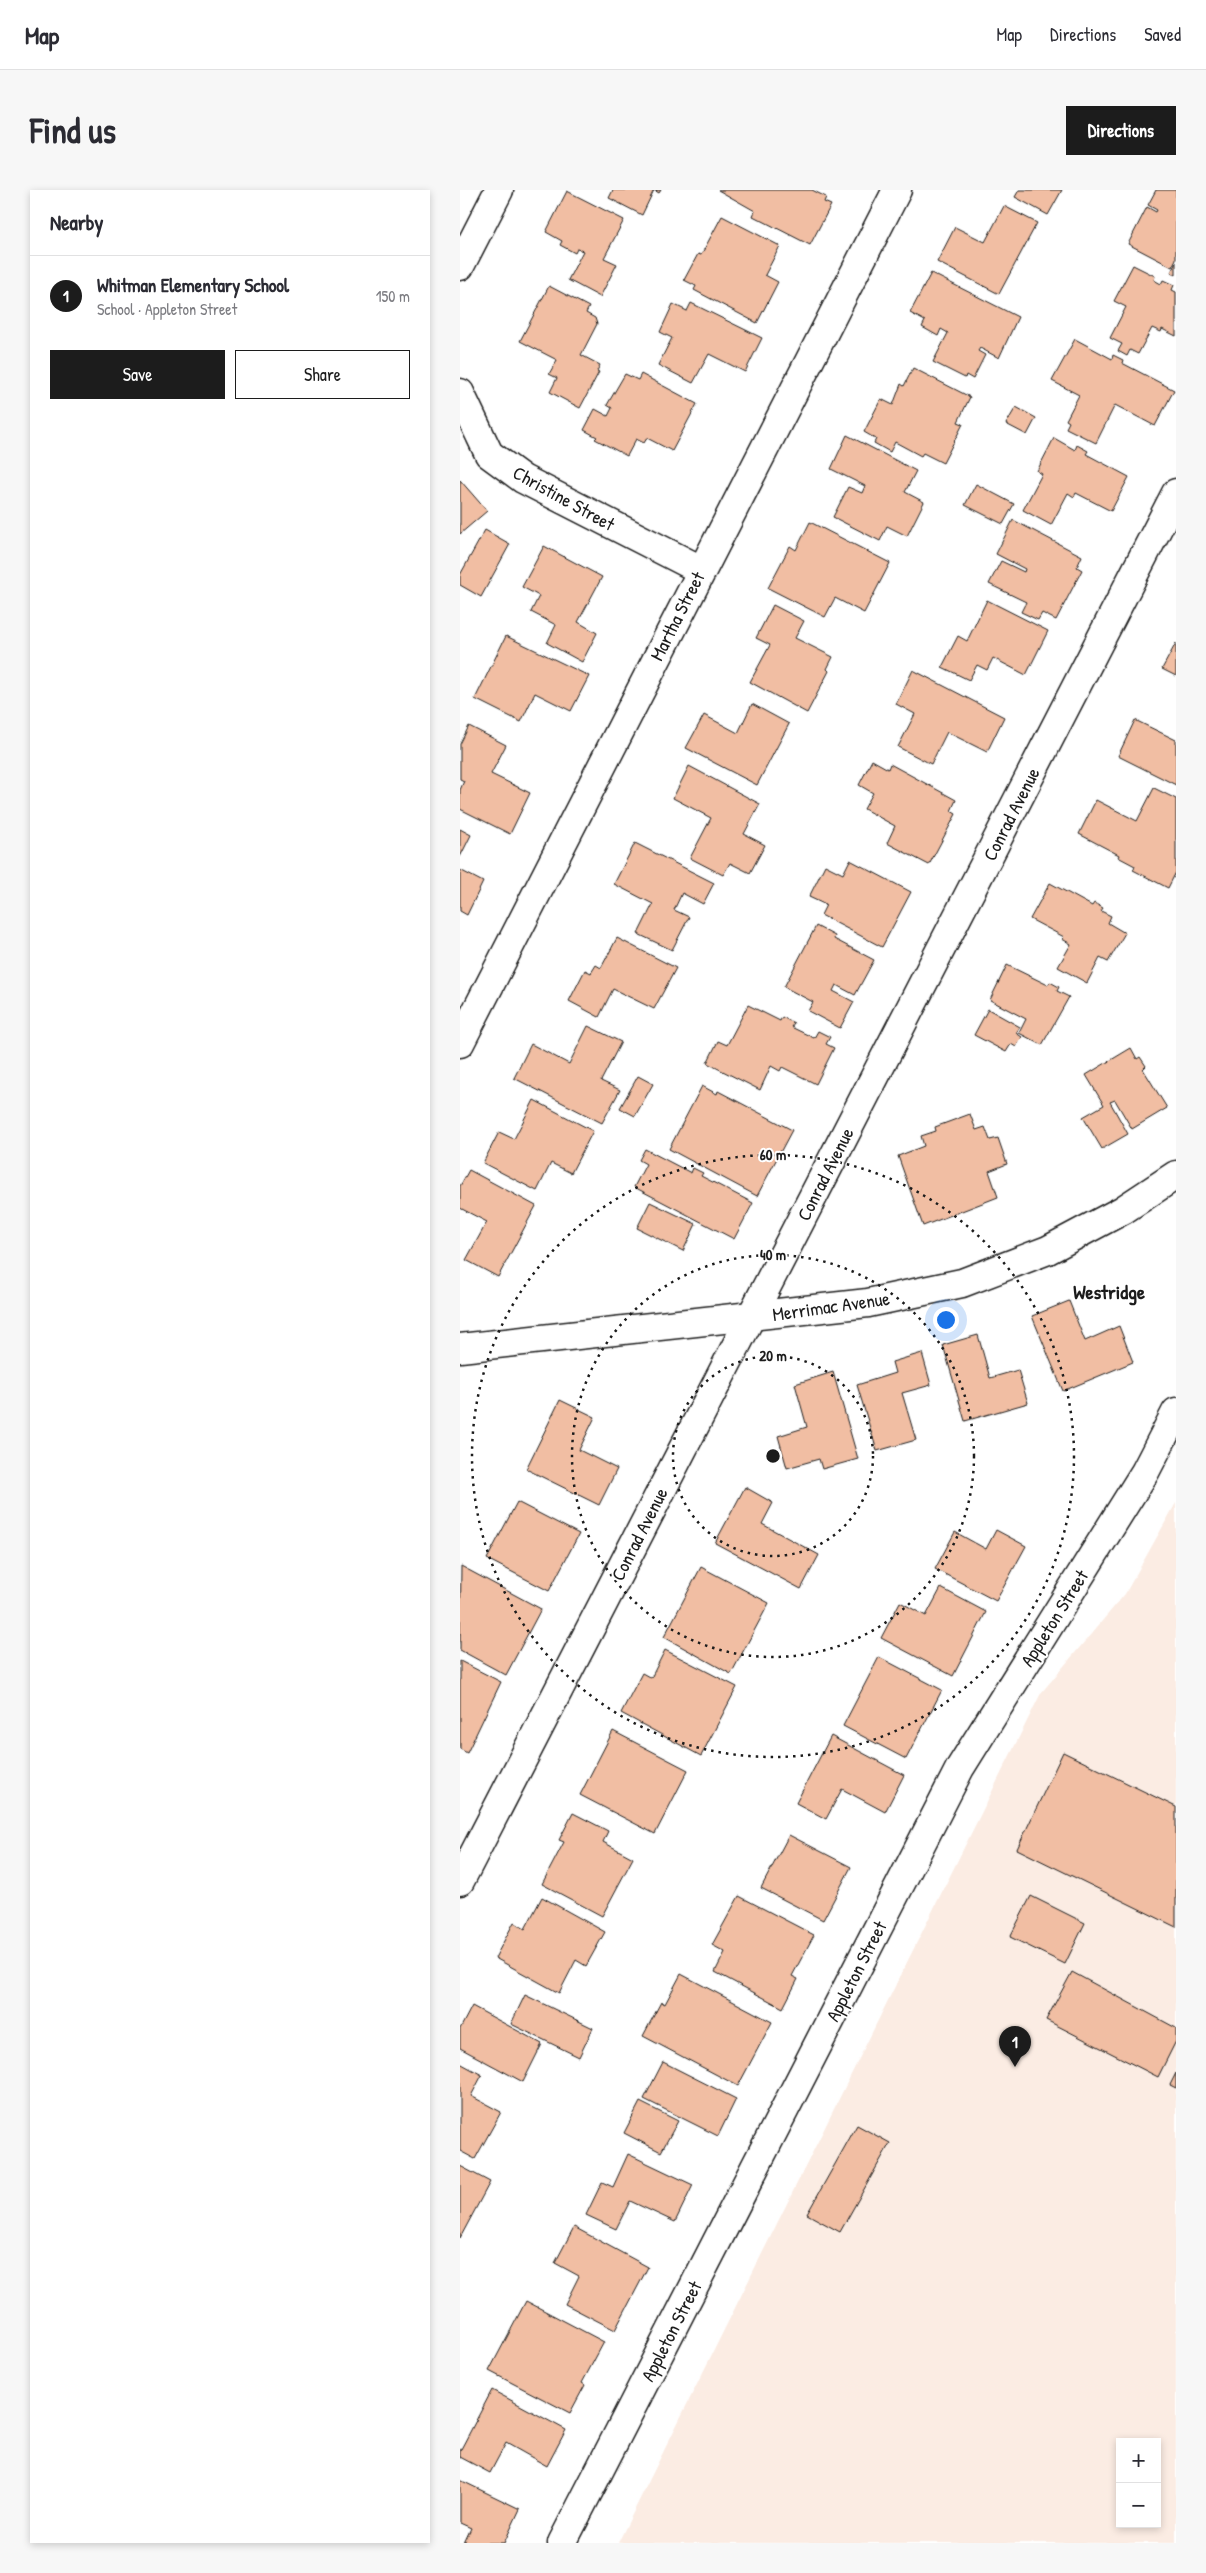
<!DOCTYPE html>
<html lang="en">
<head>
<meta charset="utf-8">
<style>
  :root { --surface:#fff; --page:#f7f7f7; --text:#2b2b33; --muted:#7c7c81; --line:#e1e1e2; --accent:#1c1c1c }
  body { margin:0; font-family:"Patrick Hand",sans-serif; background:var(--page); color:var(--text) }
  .controls { position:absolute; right:15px; bottom:15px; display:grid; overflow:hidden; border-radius:0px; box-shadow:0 2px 8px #0003 }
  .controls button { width:45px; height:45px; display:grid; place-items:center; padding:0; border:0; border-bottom:1px solid var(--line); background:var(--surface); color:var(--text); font:25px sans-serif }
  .you { position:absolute; left:485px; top:1129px; width:18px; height:18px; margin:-12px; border:4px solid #fff; border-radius:50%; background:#1a73e8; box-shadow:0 0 0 8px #1a73e833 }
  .badge { display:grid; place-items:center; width:32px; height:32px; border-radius:50%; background:var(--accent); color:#fff; font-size:16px; font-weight:700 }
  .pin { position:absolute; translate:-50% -41px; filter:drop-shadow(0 1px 2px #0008) }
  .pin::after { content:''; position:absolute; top:26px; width:18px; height:15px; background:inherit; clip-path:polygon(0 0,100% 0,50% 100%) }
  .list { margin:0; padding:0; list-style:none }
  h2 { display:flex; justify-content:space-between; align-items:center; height:65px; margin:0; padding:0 20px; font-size:21px }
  h2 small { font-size:16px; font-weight:400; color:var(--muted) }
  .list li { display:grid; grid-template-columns:32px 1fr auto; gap:15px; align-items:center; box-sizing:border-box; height:80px; padding:0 20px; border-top:1px solid var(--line) }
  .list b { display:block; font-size:19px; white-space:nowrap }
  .list p { margin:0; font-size:16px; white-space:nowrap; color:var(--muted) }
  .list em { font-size:16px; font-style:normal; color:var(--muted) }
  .actions { display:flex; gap:10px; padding:15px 20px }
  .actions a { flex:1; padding:11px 0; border:1px solid var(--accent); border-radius:0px; text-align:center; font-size:18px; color:var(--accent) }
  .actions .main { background:var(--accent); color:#fff }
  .map { position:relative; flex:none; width:716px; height:2353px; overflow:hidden; border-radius:0px }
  header { display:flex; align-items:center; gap:30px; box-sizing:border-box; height:70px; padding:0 25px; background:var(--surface); border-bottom:1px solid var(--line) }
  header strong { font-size:24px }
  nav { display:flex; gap:28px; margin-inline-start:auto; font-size:18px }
  .intro { display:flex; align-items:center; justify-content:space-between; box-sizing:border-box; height:120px; padding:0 30px }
  h1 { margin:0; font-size:35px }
  .button { padding:12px 22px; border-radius:0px; background:var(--accent); color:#fff; font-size:18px; font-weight:700 }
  main { display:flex; gap:30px; padding:0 30px }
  aside { flex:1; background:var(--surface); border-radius:0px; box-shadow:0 2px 8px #0003 }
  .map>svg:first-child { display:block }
  .built { fill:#fbece3; fill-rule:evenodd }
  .building { fill:#f1bea3; stroke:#1c1c1c }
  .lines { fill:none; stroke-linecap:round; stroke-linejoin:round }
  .street-casing { stroke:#1c1c1c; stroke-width:31 }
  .secondary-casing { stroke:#1c1c1c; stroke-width:31 }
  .street { stroke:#fff; stroke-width:28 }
  .secondary { stroke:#fff; stroke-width:28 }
  .ring { fill:none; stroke:#1c1c1c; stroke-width:2.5; stroke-dasharray:2.5 5 }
  .labels { text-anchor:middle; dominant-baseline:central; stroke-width:4; stroke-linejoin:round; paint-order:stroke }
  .street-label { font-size:19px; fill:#1c1c1c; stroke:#fff }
  .neighbourhood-label { font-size:20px; font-weight:bold; fill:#1c1c1c; stroke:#fff }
  .centre { fill:#1c1c1c; stroke:#fff; stroke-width:2.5 }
  .ring-label { font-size:15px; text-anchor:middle; font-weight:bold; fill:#1c1c1c; stroke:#fff; stroke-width:4; stroke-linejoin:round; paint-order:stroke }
</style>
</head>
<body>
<header>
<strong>Map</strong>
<nav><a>Map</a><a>Directions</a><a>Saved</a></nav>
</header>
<div class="intro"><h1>Find us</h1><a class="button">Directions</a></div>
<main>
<aside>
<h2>Nearby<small></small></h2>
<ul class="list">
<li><span class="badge">1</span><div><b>Whitman Elementary School</b><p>School · Appleton Street</p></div><em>150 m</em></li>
</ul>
<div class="actions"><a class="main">Save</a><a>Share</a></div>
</aside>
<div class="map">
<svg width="716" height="2353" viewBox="0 0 716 2353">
  <rect width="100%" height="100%" fill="#fff"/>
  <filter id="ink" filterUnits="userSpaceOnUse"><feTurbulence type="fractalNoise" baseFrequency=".02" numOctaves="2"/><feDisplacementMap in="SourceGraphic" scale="10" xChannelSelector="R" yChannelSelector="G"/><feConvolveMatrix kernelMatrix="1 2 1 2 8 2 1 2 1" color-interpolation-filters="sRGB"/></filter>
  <g filter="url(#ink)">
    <path class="built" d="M716,1313V2353H158L581,1503L665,1404ZM660,2252H697V2334H660Z"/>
    <path class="building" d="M153,0H201L199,3L194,0L182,25L149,8Z
      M258,0H352L366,7L364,12L371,15L350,55L293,26L295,21Z
      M559,0H602L588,25L555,7Z
      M696,0H716V69L712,77L668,54L687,17L696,22L697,20L688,15Z
      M107,1L164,30L144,68L157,74L140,107L108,90L123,61L117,59L115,63L100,55L102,51L86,42Z
      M544,16L577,33L539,104L477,72L495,37L525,52Z
      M262,26L320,56L305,85L318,92L297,133L234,100L236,96L224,90L238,64L241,65Z
      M716,72V85L711,82Z
      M673,75L695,86L694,90L701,94L703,90L714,95L712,100L716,102V146L702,139L701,142L692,138L678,164L670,160L667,166L658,161L662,154L650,148L666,117L654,111Z
      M471,83L558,127L539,168L520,158L518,161L525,165L513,189L506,185L505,188L473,172L488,143L481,139L478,146L462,137L465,131L450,123Z
      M89,96L129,117L126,123L135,128L137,134L121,165L140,175L137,181L139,182L120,218L90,202L97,188L89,184L97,170L60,151Z
      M231,113L302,148L285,182L249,164L233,193L198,175L212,148L200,142L213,114L227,121Z
      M615,149L652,169L653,165L663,170L662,173L714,200L695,236L655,215L636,253L606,238L609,232L606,230L619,205L592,191Z
      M453,178L510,207L498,232L503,234L483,273L463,263L461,266L435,252L430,262L414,253L416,249L404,242L421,209L433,215L441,194L444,196Z
      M165,184L178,190L181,184L237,214L212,261L187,248L184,253L176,249L167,266L135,249L137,247L124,240L135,219L148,226L152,218L147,215Z
      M556,217L576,228L567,245L546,234Z
      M387,245L456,281L445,302L464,312L447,346L427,336L420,351L373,327L388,297L402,303L405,296L371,279Z
      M594,248L615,260L617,255L628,261L626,264L669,287L651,321L616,303L614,307L608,303L591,335L563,320L582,284L577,281Z
      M0,290L27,321L0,344Z
      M516,294L554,314L543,334L505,315Z
      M553,330L622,366L617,377L622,380L596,430L582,423L578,430L561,422L566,412L529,394L541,371L564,382L565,379L536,364Z
      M350,332L430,373L404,423L375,408L365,427L308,398L330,356L336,360Z
      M25,340L50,354L21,407L0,395V385Z
      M84,356L142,387L118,432L137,443L122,472L87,453L96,435L71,422L79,406L62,397Z
      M527,410L588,441L566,485L533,468L527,480L517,475L509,490L482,477L498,446L507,451Z
      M313,415L344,431L335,448L373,467L367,479L369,481L347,523L290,492L310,455L296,448Z
      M46,446L129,486L111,521L75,503L61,532L15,509Z
      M716,453V486L702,479Z
      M453,480L544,527L527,562L487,542L471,574L438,557L455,524L436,514Z
      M292,514L329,534L297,595L226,558L244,525L278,543Z
      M675,530L716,550V595L658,566Z
      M9,536L46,555L31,584L70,603L50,644L0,619V600L4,591L0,589V554Z
      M412,570L428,579L430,574L496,610L491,621L496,624L469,675L427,653L435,636L404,619L413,603L399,595Z
      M229,576L300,614L284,644L305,655L290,683L270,673L263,685L230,668L251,628L213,608Z
      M694,598L716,609V682L708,698L673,680L675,676L658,667L659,665L619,644L636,610L677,631Z
      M0,639L11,645L0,667Z
      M175,653L254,693L243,714L222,703L214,720L229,727L212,760L178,744L193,714L154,694Z
      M390,670L451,702L422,757L361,725L366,715L349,707L365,675L383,684Z
      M0,680L23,692L7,725L0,721Z
      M590,693L632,716L634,713L643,718L641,721L651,726L648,733L665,743L648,772L640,768L627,793L598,777L611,754L602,749L604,747L570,729Z
      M356,736L375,746L374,749L414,770L395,805L376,795L373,801L394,812L380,838L348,821L353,812L324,797Z
      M157,748L216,778L194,819L153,799L139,827L109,811L125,780L131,783L136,775L141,778Z
      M547,775L588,795L590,792L599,797L597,801L609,807L582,855L559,843L566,829L530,810Z
      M288,815L320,831L322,827L334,833L331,837L354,848L358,841L370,847L366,854L374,858L356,894L322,877L320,881L311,876L300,900L247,873L258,851L267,855Z
      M528,819L560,837L556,843L562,847L556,857L551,854L546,862L514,845Z
      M128,836L161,852L141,891L160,900L142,933L54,888L71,854L109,874Z
      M671,858L677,869L680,867L686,876L683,879L707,918L672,939L655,910L650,912L668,944L642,959L623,927L644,915L626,885Z
      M178,886L193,894L175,926L160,918Z
      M242,896L257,904L258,901L332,940L297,1006L209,959Z
      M74,910L133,941L111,983L91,973L77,1001L23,973L39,942L54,949Z
      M510,924L516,940L525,937L530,950L538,948L547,974L529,981L538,1007L463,1036L438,966L464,956L461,946L476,941L475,937Z
      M185,959L231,983L233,978L243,983L241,986L293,1013L274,1049L174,997L186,974L179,970Z
      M9,980L76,1016L38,1087L6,1070L27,1032L0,1018V996Z
      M190,1012L236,1034L223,1061L177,1038Z
      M609,1111L625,1151L659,1136L673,1172L603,1201L572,1126Z
      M518,1145L530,1188L558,1180L568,1213L505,1231L483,1155Z
      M462,1163L471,1195L442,1203L456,1250L417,1261L397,1195L435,1183L432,1172Z
      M373,1182L398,1269L362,1279L359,1269L327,1278L318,1246L347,1237L335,1194Z
      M100,1210L135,1227L119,1260L157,1279L139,1315L66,1279Z
      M285,1297L313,1313L302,1334L359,1365L341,1399L255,1353Z
      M57,1312L119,1344L89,1401L27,1369Z
      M536,1340L566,1356L536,1411L475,1379L495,1342L526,1359Z
      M1,1376L81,1419L46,1485L0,1460Z
      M241,1377L309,1413L271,1484L204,1447Z
      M481,1398L526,1422L493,1486L421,1448L440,1412L466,1426Z
      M205,1460L277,1497L241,1566L161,1523L182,1483L191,1488Z
      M419,1467L482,1500L446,1569L383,1536Z
      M0,1471L41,1492L7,1563L0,1559Z
      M153,1541L228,1580L195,1644L120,1605Z
      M371,1546L444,1585L425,1622L382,1599L366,1629L336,1613Z
      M603,1562L716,1617V1737L557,1659Z
      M113,1623L148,1641L143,1652L173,1668L142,1726L82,1694L104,1652L99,1650Z
      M329,1645L391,1677L363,1730L301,1698Z
      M279,1706L354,1745L332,1786L338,1789L323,1818L255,1782L265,1762L252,1755Z
      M571,1706L625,1733L605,1774L550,1747Z
      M82,1707L145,1742L126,1776L116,1770L99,1803L35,1768L54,1732L65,1739Z
      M612,1782L716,1838V1851L698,1887L586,1830Z
      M221,1784L312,1832L278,1896L183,1846L201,1812L205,1814Z
      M65,1805L133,1838L119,1867L51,1834Z
      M12,1816L82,1854L63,1892L0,1858V1839Z
      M203,1872L276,1909L258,1946L184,1909Z
      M0,1873L22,1885L11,1906L41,1922L15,1969L0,1961Z
      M716,1883V1898L710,1895Z
      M180,1912L218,1931L201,1962L164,1943Z
      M397,1935L430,1953L380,2042L347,2024Z
      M168,1964L233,1995L215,2032L170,2011L156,2039L126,2025L142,1992L153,1997Z
      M0,1976L30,1992L0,2048Z
      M114,2037L188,2077L155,2140L105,2114L119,2086L95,2073Z
      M66,2111L144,2152L122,2193L125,2195L110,2223L29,2181Z
      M32,2200L106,2240L87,2276L46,2253L30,2283L0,2267V2261Z
      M0,2290L60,2319L44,2353H4L11,2338L0,2333Z"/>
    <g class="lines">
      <defs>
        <path id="street" d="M0,76L39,0
          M0,203L29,264L63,289L241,380
          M0,853L437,0
          M0,1691L716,303"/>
        <path id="secondary" d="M0,1158L408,1113L502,1093L588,1060L663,1020L716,985
          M102,2353L500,1578L685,1282L716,1222"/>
      </defs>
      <use href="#street" class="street-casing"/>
      <use href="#secondary" class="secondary-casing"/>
      <use href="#street" class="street"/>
      <use href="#secondary" class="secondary"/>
    </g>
  </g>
  <g class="ring">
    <circle cx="313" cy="1266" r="100"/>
    <circle cx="313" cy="1266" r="201"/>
    <circle cx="313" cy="1266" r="301"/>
  </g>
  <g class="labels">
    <g class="street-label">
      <text transform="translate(104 308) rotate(29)">Christine Street</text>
      <text transform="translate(217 426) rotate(-63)">Martha Street</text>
      <text transform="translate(551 624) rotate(-63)">Conrad Avenue</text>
      <text transform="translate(365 984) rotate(-63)">Conrad Avenue</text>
      <text transform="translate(371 1116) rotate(-8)">Merrimac Avenue</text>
      <text transform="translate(179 1344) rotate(-63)">Conrad Avenue</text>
      <text transform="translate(594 1428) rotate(-58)">Appleton Street</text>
      <text transform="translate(396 1781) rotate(-63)">Appleton Street</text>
      <text transform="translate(211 2141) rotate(-63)">Appleton Street</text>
    </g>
    <g class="neighbourhood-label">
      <text x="649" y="1101">Westridge</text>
    </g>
  </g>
  <circle cx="313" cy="1266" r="8" class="centre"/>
  <g class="ring-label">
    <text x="313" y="970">60 m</text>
    <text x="313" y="1070">40 m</text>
    <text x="313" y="1171">20 m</text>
  </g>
</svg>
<div class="controls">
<button>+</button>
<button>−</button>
</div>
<div class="you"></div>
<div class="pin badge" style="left:555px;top:1877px">1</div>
</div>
</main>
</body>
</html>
